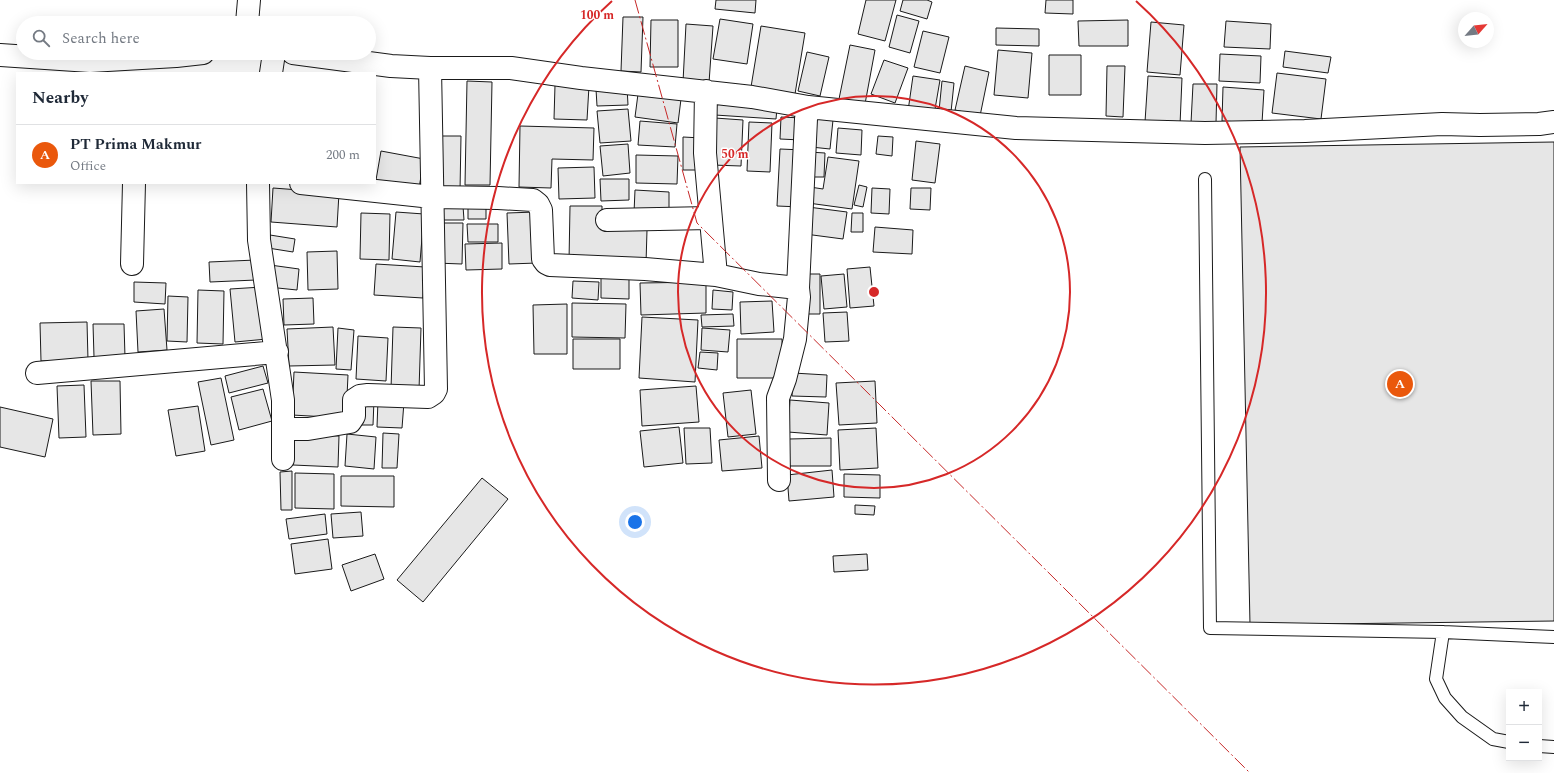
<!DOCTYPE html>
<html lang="en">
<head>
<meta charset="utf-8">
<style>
  :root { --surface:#fff; --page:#f2f2f3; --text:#1f2937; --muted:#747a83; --line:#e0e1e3; --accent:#ea580c }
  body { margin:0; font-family:Spectral,serif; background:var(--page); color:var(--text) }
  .controls { position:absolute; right:12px; bottom:12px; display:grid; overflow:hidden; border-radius:0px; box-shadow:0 4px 16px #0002 }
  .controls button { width:36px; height:36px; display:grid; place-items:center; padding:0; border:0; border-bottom:1px solid var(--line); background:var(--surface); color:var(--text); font:20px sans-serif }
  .compass { position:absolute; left:1458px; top:12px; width:36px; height:36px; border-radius:50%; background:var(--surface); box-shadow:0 4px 16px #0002; rotate:63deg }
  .you { position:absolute; left:635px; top:522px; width:14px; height:14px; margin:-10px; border:3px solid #fff; border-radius:50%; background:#1a73e8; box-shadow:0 0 0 6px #1a73e833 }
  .badge { display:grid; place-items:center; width:26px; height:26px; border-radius:50%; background:var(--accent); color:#fff; font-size:13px; font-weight:700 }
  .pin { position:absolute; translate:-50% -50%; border:2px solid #fff; box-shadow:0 1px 4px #0006 }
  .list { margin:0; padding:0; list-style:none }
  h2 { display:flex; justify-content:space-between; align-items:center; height:52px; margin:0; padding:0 16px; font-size:17px }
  h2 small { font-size:13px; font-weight:400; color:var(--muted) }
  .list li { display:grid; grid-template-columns:26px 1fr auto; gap:12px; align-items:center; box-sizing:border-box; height:60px; padding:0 16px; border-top:1px solid var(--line) }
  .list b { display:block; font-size:15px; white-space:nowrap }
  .list p { margin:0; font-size:13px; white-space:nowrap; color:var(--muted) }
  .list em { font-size:13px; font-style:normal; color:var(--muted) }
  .icon { flex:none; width:22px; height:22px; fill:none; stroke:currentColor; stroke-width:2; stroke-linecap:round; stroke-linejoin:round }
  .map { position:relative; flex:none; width:1554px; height:773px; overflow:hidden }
  .search { position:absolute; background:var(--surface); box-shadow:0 4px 16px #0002; left:16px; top:16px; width:360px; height:44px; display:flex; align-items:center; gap:10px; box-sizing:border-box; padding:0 14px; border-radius:22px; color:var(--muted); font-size:15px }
  .panel { position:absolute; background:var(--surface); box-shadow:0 4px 16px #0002; left:16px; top:72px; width:360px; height:112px; border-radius:0px }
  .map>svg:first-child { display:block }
  .building { fill:#e6e6e6; stroke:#1a1a1a }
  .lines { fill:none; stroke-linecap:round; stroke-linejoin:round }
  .service-casing { stroke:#1a1a1a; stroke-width:14 }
  .minor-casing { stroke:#1a1a1a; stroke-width:24 }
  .service { stroke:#fff; stroke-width:12 }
  .minor { stroke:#fff; stroke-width:22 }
  .power { stroke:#c62828; stroke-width:1; stroke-dasharray:14 3 2 3; stroke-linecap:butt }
  .ring { fill:none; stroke:#d62828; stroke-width:2 }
  .centre { fill:#d62828; stroke:#fff; stroke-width:2 }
  .ring-label { font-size:12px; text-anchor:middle; font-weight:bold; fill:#d62828; stroke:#fff; stroke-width:3; stroke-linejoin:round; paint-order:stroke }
</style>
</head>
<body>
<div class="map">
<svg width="1554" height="773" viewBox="0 0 1554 773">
  <rect width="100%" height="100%" fill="#fff"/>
  <path class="building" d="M716,0H756L755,13L715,9Z
    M866,0H896L885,41L858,34Z
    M903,0H927L932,2L927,19L900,11Z
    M1046,0H1073V14L1045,13Z
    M897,15L919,21L910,53L889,47Z
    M623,17H643L641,72L621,71Z
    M720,19L753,24L747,64L713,59Z
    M651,20H678V67H650Z
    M1128,20V46H1079L1078,21Z
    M1226,21L1271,24L1270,49L1224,47Z
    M1151,22L1184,25L1180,75L1147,72Z
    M686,24L713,26L709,83L683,82Z
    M761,26L805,33L795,94L751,87Z
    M996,28L1039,29V46L996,45Z
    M923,31L949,37L940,73L914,67Z
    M850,45L875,50L865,104L839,99Z
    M998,50L1032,53L1028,98L994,95Z
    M1285,51L1331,57L1328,73L1283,67Z
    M807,52L829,57L820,96L798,91Z
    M1220,54L1261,56L1260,83L1219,81Z
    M1049,55H1081V95H1049Z
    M884,60L908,68L895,103L871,94Z
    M965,66L989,72L980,116L955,110Z
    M1107,66H1125L1123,117L1106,116Z
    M1277,73L1326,79L1321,119L1272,113Z
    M913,76L940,80L934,115L908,111Z
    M1148,76L1182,78L1180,125L1145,122Z
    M467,81L492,82L490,185H465Z
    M942,81L954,83L951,112L939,111Z
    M1193,84H1217L1216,123H1191Z
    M555,85L589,86L587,120L554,119Z
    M627,87L628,105L597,106L596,89Z
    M1223,87L1264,90L1262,123L1222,121Z
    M638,94L681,99L678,123L635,117Z
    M716,103L777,108L776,119L715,115Z
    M628,109L631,141L600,143L597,111Z
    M781,117L802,118L801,140L780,139Z
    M813,117L833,120L830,149L811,147Z
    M715,118L743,120L741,166L712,165Z
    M640,121L677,124L675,147L638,145Z
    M749,122L772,123L770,172L747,171Z
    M520,126L594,128L593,160L552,159L551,188L519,187Z
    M838,128L862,130L861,155L836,153Z
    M436,136H461L460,191H435Z
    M878,136L893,137L892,156L876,154Z
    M683,137L702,138V170H683Z
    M916,141L940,144L935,183L912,180Z
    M1554,142V621L1250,625L1240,147Z
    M628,144L630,173L603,176L600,146Z
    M780,149L803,150L801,207L777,206Z
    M381,151L424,159L419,188L376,180Z
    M809,152L825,153L824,177H808Z
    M636,155L678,156L677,184L636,183Z
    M828,157L859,161L852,209L808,203L810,187L823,189Z
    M594,167L595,198L559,199L558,168Z
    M600,179H629V200L601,201Z
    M859,185L867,187L863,207L854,205Z
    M273,188L339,193L337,227L271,222Z
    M872,188L890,189L889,214L871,213Z
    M911,188H931L930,210L910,209Z
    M635,190L669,192V215L634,213Z
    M468,203H486V219H468Z
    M439,205L463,206L464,220H439Z
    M570,206H602V229L647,230L646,264L569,262Z
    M808,207L847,212L843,239L805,234Z
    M396,212L424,214L420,262L392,259Z
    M536,212L537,263L509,264L507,213Z
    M361,213L390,214L389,260L360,259Z
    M852,213H863V232H851Z
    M436,223H463L462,264L435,263Z
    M467,224H498V242H468Z
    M875,227L913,230L912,254L873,252Z
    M270,235L295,239L293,252L268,248Z
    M502,243V269L466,270L465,244Z
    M337,251L338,289L308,290L307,252Z
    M256,260V280L210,282L209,262Z
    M376,264L425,267L423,298L374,295Z
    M270,265L299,269L297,290L268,287Z
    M870,267L874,306L850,308L847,269Z
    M805,274H820V314H805Z
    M844,274L847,307L824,309L821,276Z
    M601,276H629V299L601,298Z
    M573,281L599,282L598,300L572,298Z
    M134,282L166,283L165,304L134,302Z
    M706,282V313L641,315L640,283Z
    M262,287L267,339L235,342L230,289Z
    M198,290L224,291L223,344L197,343Z
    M713,290L733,292L732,310L712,309Z
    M168,296L188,297L187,342L167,341Z
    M313,298L314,324L284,325L283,299Z
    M772,301L774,332L741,334L740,302Z
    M572,303L626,304L625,338L572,337Z
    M567,304V354H534L533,305Z
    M164,309L167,350L138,352L136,311Z
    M847,312L849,341L825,342L823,313Z
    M733,314L734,326L702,327L701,315Z
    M642,317L698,320L695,382L639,378Z
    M87,322L88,360L41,361L40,323Z
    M93,324H124L125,357H94Z
    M333,327L335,365L289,366L287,329Z
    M393,327L421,328L419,390L391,389Z
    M338,328L354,330L351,370L336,369Z
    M702,328L730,330L728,352L701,350Z
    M358,336L388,338L386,381L356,379Z
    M573,339H620V369H573Z
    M737,339H782L783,378H737Z
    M700,352L718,353L717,370L698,368Z
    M263,366L268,383L229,393L225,376Z
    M294,372L348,375L346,418L292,415Z
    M793,373L827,375L826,397L792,396Z
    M221,378L234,440L211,445L198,382Z
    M91,381H120L121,434L93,435Z
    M875,381L877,423L839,425L836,383Z
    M84,385L86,437L59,438L57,386Z
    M696,386L699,422L642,426L640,390Z
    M263,389L272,421L239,430L231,397Z
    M751,390L756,434L728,437L723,393Z
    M361,399L374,400L373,425H360Z
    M378,400L404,402L402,428L377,427Z
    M790,400L829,403L827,435L788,432Z
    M198,406L205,451L176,456L168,410Z
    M0,407L53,419L45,457L0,447Z
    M679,427L683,463L644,467L640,431Z
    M684,428H710L712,463L686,464Z
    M876,428L878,468L840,470L838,430Z
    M383,433L399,434L397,468H382Z
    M294,434L339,436L338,467L293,465Z
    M347,434L376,437L374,469L345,466Z
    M759,436L762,468L722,471L719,440Z
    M831,438V466H789V439Z
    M832,470L834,497L789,501L787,475Z
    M292,471V510H281L280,472Z
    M295,473L334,474V509L295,508Z
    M844,474L880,475V498L844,497Z
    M341,476H394V507L341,506Z
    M482,478L508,499L423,602L397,580Z
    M855,505L875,506L874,515L855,514Z
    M361,512L363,536L333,538L331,514Z
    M325,514L327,534L289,539L286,519Z
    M328,539L332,569L295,574L291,544Z
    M375,554L384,579L351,591L342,565Z
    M867,554L868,570L834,572L833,556Z"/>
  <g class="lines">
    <defs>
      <path id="service" d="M1205,179L1210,628L1443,632L1554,637
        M1443,632L1436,679L1445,698L1462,717L1493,739L1509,742
        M1539,746L1554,747"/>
      <path id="minor" d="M247,23L249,0
        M293,53L391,66L430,68H511L581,78L752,97L808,107L1016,128L1205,133L1305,131L1442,124L1480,125L1539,124L1554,122
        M0,55L90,61L176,56L203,53
        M271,73L274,53
        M706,91L705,153L716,275
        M258,183L259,240L283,400V459
        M301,183L432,197L498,198L533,200L538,204L541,210L543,259L546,263L550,265L645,269L716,275L759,284L798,288L799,297L795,339L785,379L778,398L779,480
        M607,220L710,218
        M132,264L134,183
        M798,288L806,119L808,107
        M37,373L277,352
        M283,429H308L350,422L354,416V400L360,396L368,395L428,397L434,393L436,389L430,68"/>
    </defs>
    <use href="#service" class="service-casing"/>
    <use href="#minor" class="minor-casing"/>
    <use href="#service" class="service"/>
    <use href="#minor" class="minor"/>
    <path class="power" d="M635,0L697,223L1250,773"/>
  </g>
  <g class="ring">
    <circle cx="874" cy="292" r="196"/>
    <path d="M1136 1A392 392 0 1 1 612 1"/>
  </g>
  <circle cx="874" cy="292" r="6" class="centre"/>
  <g class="ring-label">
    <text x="597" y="19">100 m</text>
    <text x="735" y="158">50 m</text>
  </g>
</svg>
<div class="controls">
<button>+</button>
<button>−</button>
</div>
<svg class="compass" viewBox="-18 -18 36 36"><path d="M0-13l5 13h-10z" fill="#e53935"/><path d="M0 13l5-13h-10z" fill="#747a83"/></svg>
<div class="you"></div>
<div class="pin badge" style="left:1400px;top:384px">A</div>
<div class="search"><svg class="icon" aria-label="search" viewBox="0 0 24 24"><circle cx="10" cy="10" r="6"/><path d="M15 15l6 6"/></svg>Search here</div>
<section class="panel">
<h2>Nearby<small></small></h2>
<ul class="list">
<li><span class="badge">A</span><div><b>PT Prima Makmur</b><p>Office</p></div><em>200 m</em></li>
</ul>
</section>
</div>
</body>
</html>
